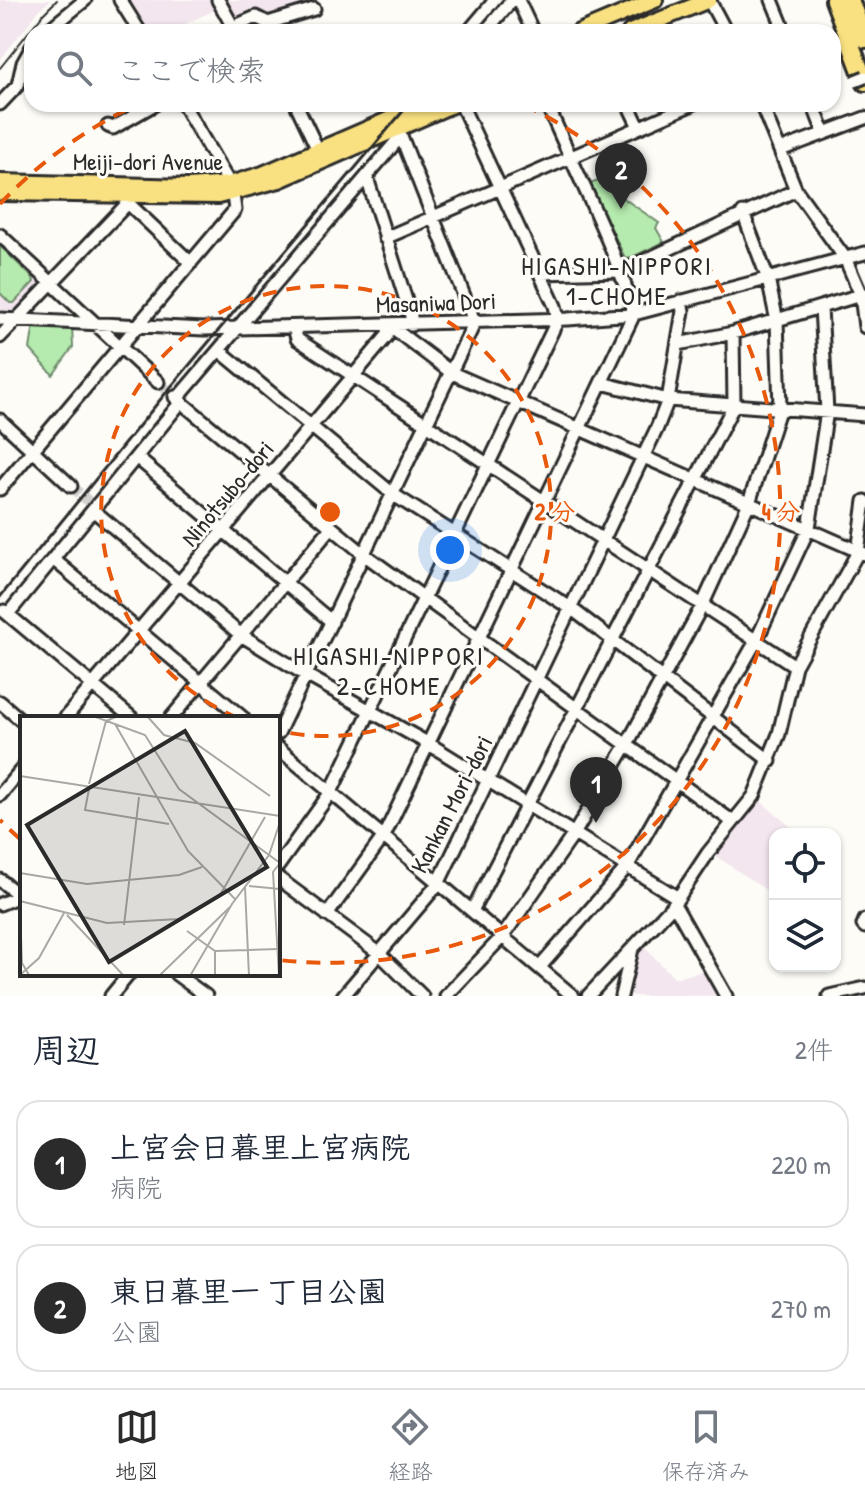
<!DOCTYPE html>
<html lang="ja">
<head>
<meta charset="utf-8">
<style>
  :root { --surface:#fff; --page:#f6f6f7; --text:#1f2937; --muted:#747a83; --line:#e0e1e3; --accent:#2b2b2b }
  body { margin:0; font-family:"Patrick Hand","Klee One",sans-serif; background:var(--page); color:var(--text) }
  .controls { position:absolute; right:24px; bottom:24px; display:grid; overflow:hidden; border-radius:16px; box-shadow:0 2px 6px #0004 }
  .controls button { width:72px; height:72px; display:grid; place-items:center; padding:0; border:0; border-bottom:2px solid var(--line); background:var(--surface); color:var(--text); font:40px sans-serif }
  .you { position:absolute; left:450px; top:550px; width:28px; height:28px; margin:-20px; border:6px solid #fff; border-radius:50%; background:#1a73e8; box-shadow:0 0 0 12px #1a73e833 }
  .badge { display:grid; place-items:center; width:52px; height:52px; border-radius:50%; background:var(--accent); color:#fff; font-size:26px; font-weight:700 }
  .pin { position:absolute; translate:-50% -66px; filter:drop-shadow(0 2px 4px #0008) }
  .pin::after { content:''; position:absolute; top:42px; width:28px; height:24px; background:inherit; clip-path:polygon(0 0,100% 0,50% 100%) }
  .list { margin:0; padding:0; list-style:none }
  h2 { display:flex; justify-content:space-between; align-items:center; height:104px; margin:0; padding:0 32px; font-size:34px }
  h2 small { font-size:26px; font-weight:400; color:var(--muted) }
  .list li { display:grid; grid-template-columns:52px 1fr auto; gap:24px; align-items:center; box-sizing:border-box; height:128px; margin:0 16px 16px; padding:0 16px; border:2px solid var(--line); border-radius:24px }
  .list b { display:block; font-size:30px; white-space:nowrap }
  .list p { margin:0; font-size:26px; white-space:nowrap; color:var(--muted) }
  .list em { font-size:26px; font-style:normal; color:var(--muted) }
  .icon { flex:none; width:44px; height:44px; fill:none; stroke:currentColor; stroke-width:2; stroke-linecap:round; stroke-linejoin:round }
  .map { position:relative; flex:none; width:865px; height:996px; overflow:hidden }
  .search { position:absolute; background:var(--surface); box-shadow:0 2px 6px #0004; left:24px; right:24px; top:24px; height:88px; display:flex; align-items:center; gap:20px; box-sizing:border-box; padding:0 28px; border-radius:24px; color:var(--muted); font-size:30px }
  .sheet { height:392px; background:var(--surface) }
  nav { display:flex; justify-content:space-around; align-items:center; box-sizing:border-box; height:112px; border-top:2px solid var(--line); background:var(--surface); font-size:22px; color:var(--muted) }
  nav a { display:grid; justify-items:center; gap:4px }
  nav .on { color:var(--accent) }
  .map>svg:first-child { display:block }
  .built { fill:#f3e6ee }
  .green { fill:#b5ebae; stroke:#708b6c; stroke-width:2 }
  .lines { fill:none; stroke-linecap:round; stroke-linejoin:round }
  .minor-tunnel { stroke:#d3d2ce; stroke-width:11; stroke-dasharray:11 5.5; stroke-linecap:butt }
  .minor-casing { stroke:#2b2b2b; stroke-width:17 }
  .major-casing { stroke:#2b2b2b; stroke-width:20 }
  .highway-casing { stroke:#2b2b2b; stroke-width:22 }
  .minor { stroke:#fdfcf7; stroke-width:11 }
  .major { stroke:#f9e181; stroke-width:14 }
  .highway { stroke:#f9e181; stroke-width:16 }
  .tram { stroke:#2b2b2b; stroke-width:2 }
  .rail { stroke:#2b2b2b; stroke-width:3 }
  .minor-bridge-casing { stroke:#2b2b2b; stroke-width:17; stroke-linecap:butt }
  .minor-bridge { stroke:#fdfcf7; stroke-width:11 }
  .ring { fill:none; stroke:#e8590c; stroke-width:4; stroke-dasharray:14 10 }
  .labels { text-anchor:middle; dominant-baseline:central; stroke-width:6; stroke-linejoin:round; paint-order:stroke }
  .street-label { font-size:24px; fill:#2b2b2b; stroke:#fdfcf7 }
  .neighbourhood-label { font-size:26px; letter-spacing:2px; fill:#2b2b2b; stroke:#fdfcf7 }
  .inset-road { fill:none; stroke:#a9a8a5; stroke-width:2 }
  .view { fill:#2b2b2b; fill-opacity:0.15; stroke:#2b2b2b; stroke-width:4 }
  .inset-edge { fill:none; stroke:#2b2b2b; stroke-width:4 }
  .centre { fill:#e8590c; stroke:#fdfcf7; stroke-width:4 }
  .ring-label { font-size:24px; text-anchor:middle; font-weight:bold; fill:#e8590c; stroke:#fdfcf7; stroke-width:6; stroke-linejoin:round; paint-order:stroke }
</style>
</head>
<body>
<div class="map">
<svg width="865" height="996" viewBox="0 0 865 996">
  <rect width="100%" height="100%" fill="#fdfcf7"/>
  <filter id="ink" filterUnits="userSpaceOnUse"><feTurbulence type="fractalNoise" baseFrequency=".0125" numOctaves="2"/><feDisplacementMap in="SourceGraphic" scale="16" xChannelSelector="R" yChannelSelector="G"/><feConvolveMatrix kernelMatrix="1 2 1 2 8 2 1 2 1" color-interpolation-filters="sRGB"/></filter>
  <g filter="url(#ink)">
    <path class="built" d="M0,0H51L40,9L0,60Z
      M126,0H215L219,8L170,31L145,32Z
      M223,0H318L319,4L273,20L233,23Z
      M0,238L47,282L17,313L0,312Z
      M758,799L799,834H775V891L773,895L713,854Z
      M643,946L675,978L709,970L723,996H632L628,983L632,957Z"/>
    <path class="green" d="M611,176L619,195L659,223L656,228L664,242L630,258H625L590,184Z
      M0,246L33,278L34,282L14,303H10L0,293Z
      M34,324L72,326L73,347L53,375L30,349Z"/>
    <g class="lines">
      <path class="minor-tunnel" d="M158,382L175,397
        M71,486L89,502"/>
      <defs>
        <path id="minor" d="M120,0L140,32
          M218,0L233,27L256,17L268,23L314,9
          M518,0L533,32
          M709,0L726,32
          M772,0L785,32
          M46,32L85,0
          M485,32L512,0
          M833,46L849,40
          M0,104L18,85L23,63L32,47
          M296,104L318,150
          M628,104L639,127
          M761,104L796,190L845,258L861,295L865,327
          M813,104L824,133
          M108,126L113,128L155,104
          M780,150L865,118
          M367,178L411,316V325
          M128,203L191,263
          M0,235L158,382
          M385,238L693,104
          M540,273L622,271L796,190
          M0,319L204,329L568,319L634,314L865,253
          M294,327L297,339L795,666
          M0,337L128,203V189
          M678,344L733,333L864,294
          M219,350L394,495L572,609L770,761
          M602,383L668,400L865,415
          M175,397L365,555L733,822
          M177,399L401,136
          M0,420L71,486
          M136,457L332,622
          M0,489L235,210L232,188L183,104
          M93,510L241,635L306,675L429,744L678,898
          M53,559L243,718
          M4,611L132,718
          M8,614L181,402
          M0,702L22,721
          M65,718L387,336L390,326L452,373L865,554
          M171,718L331,528
          M278,733L472,328V316L401,136L393,122
          M278,748L573,996
          M0,795L22,769
          M278,866L331,792L558,319L555,306L461,104
          M278,878L379,953L422,996
          M0,880L20,896
          M0,904L22,895
          M674,904L726,996
          M472,911L734,405L733,333
          M327,915L384,836L634,314C613,240 576,174 547,104
          M865,920L863,925L865,927
          M540,967L627,867L756,641L809,528L827,411L821,308
          M176,974L206,996
          M111,996L129,974
          M343,996L438,884L657,428L668,400L683,311L681,301
          M446,996L503,936L574,834L626,746L702,606L749,503L780,407L777,321L768,279L743,213
          M588,996L674,904L708,853L754,796L779,734L795,666L858,552L865,501
          M621,996L632,949
          M829,996L865,988"/>
        <path id="major" d="M579,32L655,0
          M630,32L709,0
          M0,182L189,187L230,184L263,174L425,104
          M0,193L218,196L279,180L454,104"/>
        <path id="highway" d="M834,0L865,82
          M850,0L865,39"/>
      </defs>
      <use href="#minor" class="minor-casing"/>
      <use href="#major" class="major-casing"/>
      <use href="#highway" class="highway-casing"/>
      <use href="#minor" class="minor"/>
      <use href="#major" class="major"/>
      <use href="#highway" class="highway"/>
      <path class="tram" d="M0,68L43,14L57,0"/>
      <path class="rail" d="M459,32L486,0
        M0,597L160,400L409,104"/>
      <defs>
        <path id="minor-bridge" d="M855,81L865,77"/>
      </defs>
      <use href="#minor-bridge" class="minor-bridge-casing"/>
      <use href="#minor-bridge" class="minor-bridge"/>
    </g>
  </g>
  <g class="ring">
    <path d="M238 718A225 225 0 1 1 279 731"/>
    <path d="M20 839A451 451 0 0 1 0 820M0 204A451 451 0 0 1 136 105M524 105A451 451 0 0 1 279 960"/>
  </g>
  <g class="labels">
    <g class="street-label">
      <text x="148" y="161">Meiji-dori Avenue</text>
      <text transform="translate(436 302) rotate(-2)">Masaniwa Dori</text>
      <text transform="translate(227 493) rotate(-50)">Ninotsubo-dori</text>
      <text transform="translate(451 804) rotate(-63)">Kankan Mori-dori</text>
    </g>
    <g class="neighbourhood-label">
      <text x="617" y="265">HIGASHI-NIPPORI<tspan x="617" dy="30">1-CHOME</tspan></text>
      <text x="389" y="655">HIGASHI-NIPPORI<tspan x="389" dy="30">2-CHOME</tspan></text>
    </g>
  </g>
  <g transform="translate(20 716)">
    <rect width="260" height="260" fill="#fdfcf7"/>
    <path class="inset-road" d="M73,0L125,19L159,73L260,147M127,0L144,19L175,27L250,80M95,8L168,135L215,183M0,60L260,100M69,68L86,5L98,0M69,73L65,94L149,108M0,157L67,168L159,159L182,151M229,170L260,173M225,171L229,260M0,185L87,207L159,203L200,179L245,101M0,194L2,247L9,259M47,199L104,260M104,209L119,81M167,215L195,235L259,233M195,235V260M0,259L19,242L44,197M139,260L210,191M170,260L212,188L249,139L260,106M259,260L253,156L260,147"/>
    <path class="view" d="M165,15L247,151L89,246L7,109Z"/>
    <rect width="260" height="260" class="inset-edge"/>
  </g>
  <circle cx="330" cy="512" r="12" class="centre"/>
  <g class="ring-label">
    <text x="555" y="520">2 分</text>
    <text x="781" y="520">4 分</text>
  </g>
</svg>
<div class="controls">
<button><svg class="icon" aria-label="locate" viewBox="0 0 24 24"><circle cx="12" cy="12" r="6"/><path d="M12 2v4M12 18v4M2 12h4M18 12h4"/></svg></button>
<button><svg class="icon" aria-label="layers" viewBox="0 0 24 24"><path d="M12 4l9 5-9 5-9-5zM3 14l9 5 9-5"/></svg></button>
</div>
<div class="you"></div>
<div class="pin badge" style="left:596px;top:823px">1</div>
<div class="pin badge" style="left:621px;top:209px">2</div>
<div class="search"><svg class="icon" aria-label="search" viewBox="0 0 24 24"><circle cx="10" cy="10" r="6"/><path d="M15 15l6 6"/></svg>ここで検索</div>
</div>
<section class="sheet">
<h2>周辺<small>2件</small></h2>
<ul class="list">
<li><span class="badge">1</span><div><b>上宮会日暮里上宮病院</b><p>病院</p></div><em>220 m</em></li>
<li><span class="badge">2</span><div><b>東日暮里一 丁目公園</b><p>公園</p></div><em>270 m</em></li>
</ul>
</section>
<nav>
<a class="on"><svg class="icon" aria-label="map" viewBox="0 0 24 24"><path d="M3 6l6-2 6 2 6-2v14l-6 2-6-2-6 2zM9 4v14M15 6v14"/></svg>地図</a>
<a><svg class="icon" aria-label="directions" viewBox="0 0 24 24"><path d="M12 3l9 9-9 9-9-9zM9 14v-3h6M13 9l2 2-2 2"/></svg>経路</a>
<a><svg class="icon" aria-label="saved" viewBox="0 0 24 24"><path d="M7 4h10v16l-5-4-5 4z"/></svg>保存済み</a>
</nav>
</body>
</html>
